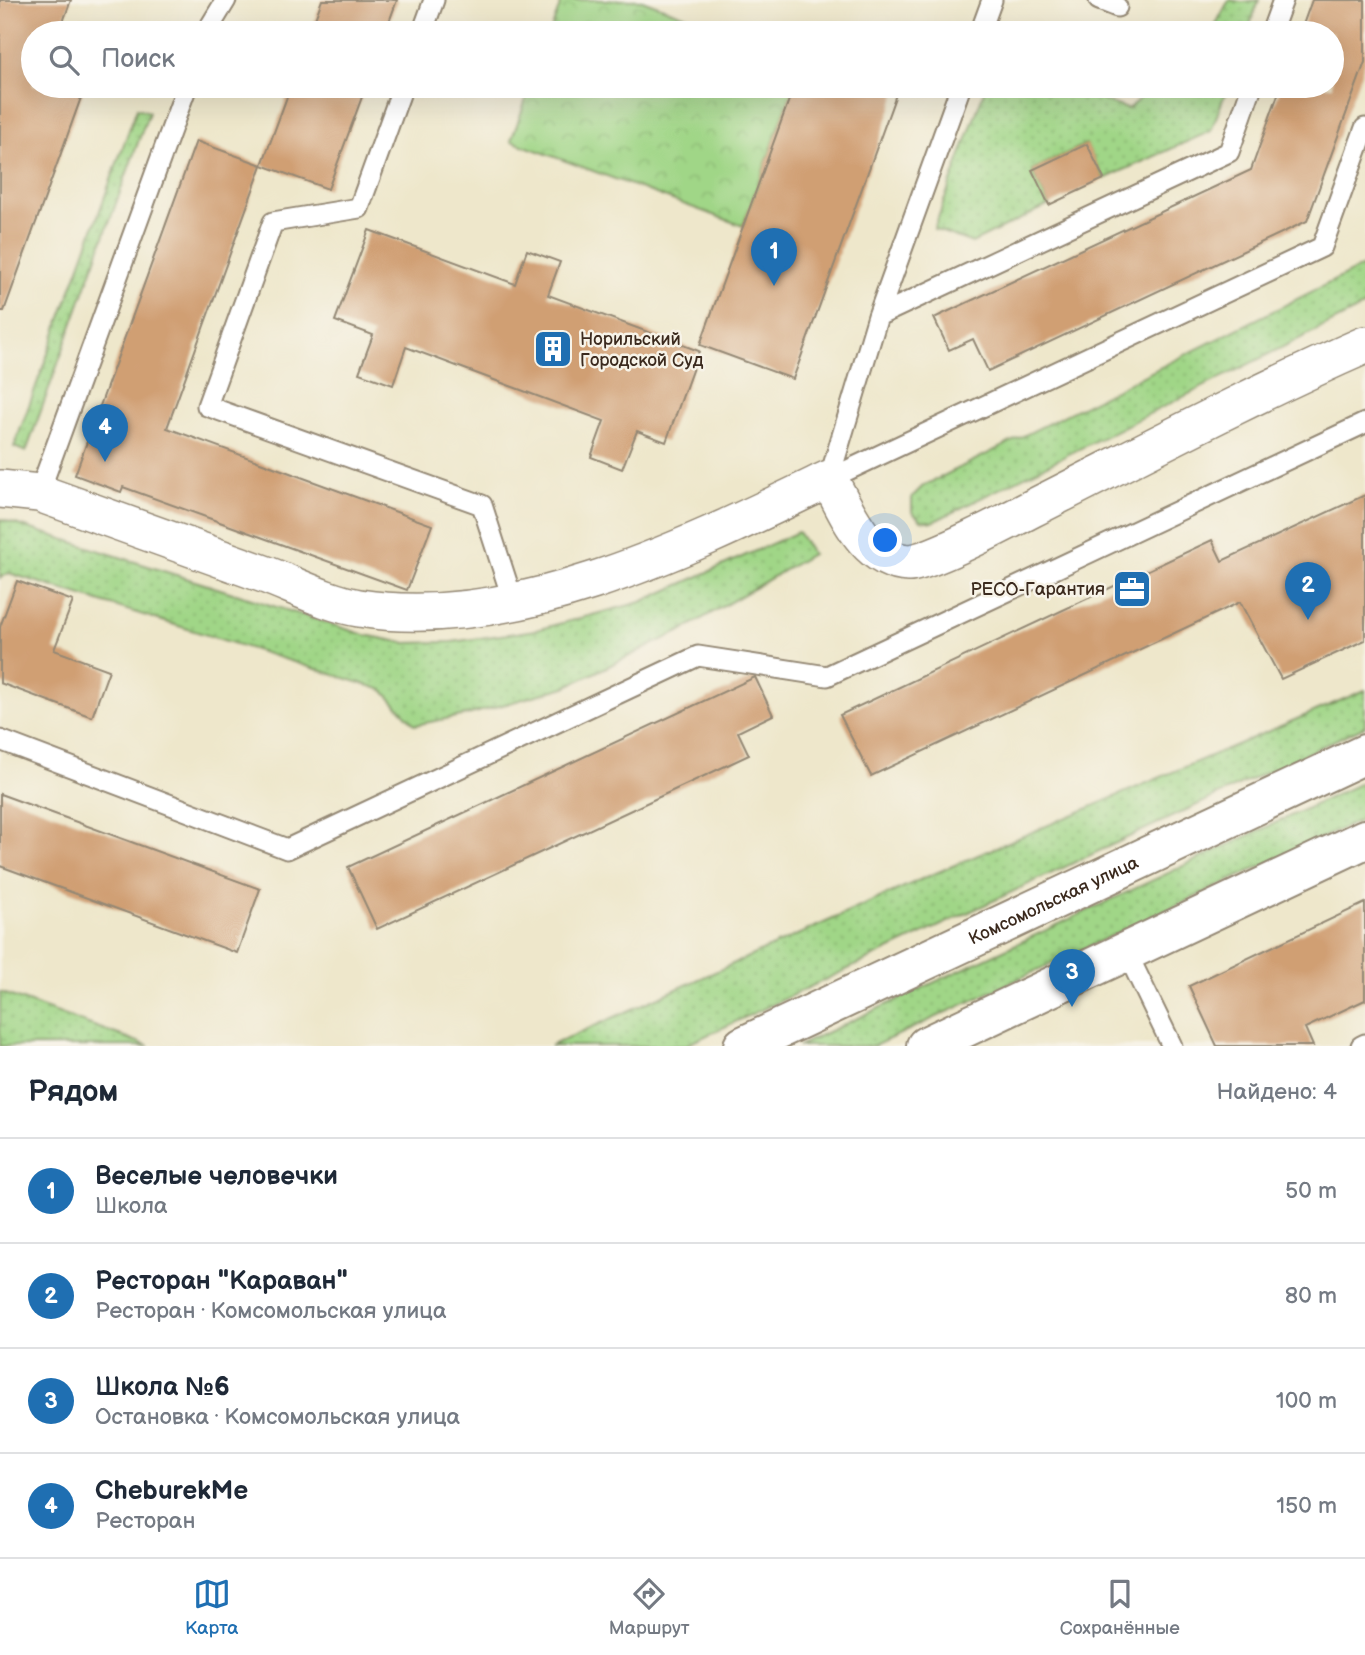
<!DOCTYPE html>
<html lang="ru">
<head>
<meta charset="utf-8">
<style>
  :root { --surface:#fff; --page:#f6f6f7; --text:#1f2937; --muted:#747a83; --line:#e0e1e3; --accent:#1f6fb2 }
  body { margin:0; font-family:"Balsamiq Sans",sans-serif; background:var(--page); color:var(--text) }
  .you { position:absolute; left:886px; top:541px; width:24px; height:24px; margin:-18px; border:5px solid #fff; border-radius:50%; background:#1a73e8; box-shadow:0 0 0 10px #1a73e833 }
  .badge { display:grid; place-items:center; width:46px; height:46px; border-radius:50%; background:var(--accent); color:#fff; font-size:23px; font-weight:700 }
  .pin { position:absolute; translate:-50% -58px; filter:drop-shadow(0 2px 4px #0008) }
  .pin::after { content:''; position:absolute; top:37px; width:24px; height:21px; background:inherit; clip-path:polygon(0 0,100% 0,50% 100%) }
  .list { margin:0; padding:0; list-style:none }
  h2 { display:flex; justify-content:space-between; align-items:center; height:91px; margin:0; padding:0 28px; font-size:30px }
  h2 small { font-size:23px; font-weight:400; color:var(--muted) }
  .list li { display:grid; grid-template-columns:46px 1fr auto; gap:21px; align-items:center; box-sizing:border-box; height:105px; padding:0 28px; border-top:2px solid var(--line) }
  .list b { display:block; font-size:26px; white-space:nowrap }
  .list p { margin:0; font-size:23px; white-space:nowrap; color:var(--muted) }
  .list em { font-size:23px; font-style:normal; color:var(--muted) }
  .icon { flex:none; width:38px; height:38px; fill:none; stroke:currentColor; stroke-width:2; stroke-linecap:round; stroke-linejoin:round }
  .map { position:relative; flex:none; width:1365px; height:1046px; overflow:hidden }
  .search { position:absolute; background:var(--surface); box-shadow:0 7px 28px #0002; left:21px; right:21px; top:21px; height:77px; display:flex; align-items:center; gap:18px; box-sizing:border-box; padding:0 24px; border-radius:38px; color:var(--muted); font-size:26px }
  .sheet { height:511px; background:var(--surface) }
  nav { display:flex; justify-content:space-around; align-items:center; box-sizing:border-box; height:98px; border-top:2px solid var(--line); background:var(--surface); font-size:19px; color:var(--muted) }
  nav a { display:grid; justify-items:center; gap:4px }
  nav .on { color:var(--accent) }
  .map>svg:first-child { display:block }
  .grass { fill:url(#grass-dots); stroke:#6e8052; stroke-width:2 }
  .park { fill:url(#park-crowns); stroke:#6e8052; stroke-width:2 }
  .building { fill:#d09f73 }
  .lines { fill:none; stroke-linecap:round; stroke-linejoin:round }
  .lane-casing { stroke:#948874; stroke-width:23 }
  .street-casing { stroke:#948874; stroke-width:40 }
  .secondary-casing { stroke:#948874; stroke-width:42 }
  .lane { stroke:#fff; stroke-width:19 }
  .street { stroke:#fff; stroke-width:37 }
  .secondary { stroke:#fff; stroke-width:38 }
  .labels { text-anchor:middle; dominant-baseline:central; stroke-width:5; stroke-linejoin:round; paint-order:stroke }
  .poi-label { font-size:18px; fill:#3b2a1e; stroke:#f7f3e8; text-anchor:start }
  .street-label { font-size:18px; fill:#3b2a1e; stroke:#f7f3e8 }
</style>
</head>
<body>
<div class="map">
<svg width="1365" height="1046" viewBox="0 0 1365 1046">
  <defs>
    <pattern id="grass-dots" width="8" height="8" patternUnits="userSpaceOnUse" patternTransform="scale(1.75)"><rect width="8" height="8" fill="#a0d687"/><path d="M2 2h.1M6 6h.1" fill="none" stroke="#8bb874" stroke-width="1.8" stroke-linecap="round"/></pattern>
    <pattern id="park-crowns" width="20" height="18" patternUnits="userSpaceOnUse" patternTransform="scale(1.75)"><rect width="20" height="18" fill="#a0d687"/><path d="M2 6a3 3 0 1 1 6 0M12 15a3 3 0 1 1 6 0" fill="none" stroke="#8bb874"/></pattern>
  </defs>
  <rect width="100%" height="100%" fill="#f7f3e8"/>
  <filter id="ink" filterUnits="userSpaceOnUse"><feTurbulence type="fractalNoise" baseFrequency=".0143" numOctaves="2"/><feDisplacementMap in="SourceGraphic" scale="14" xChannelSelector="R" yChannelSelector="G"/><feConvolveMatrix kernelMatrix="1 2 1 2 8 2 1 2 1" color-interpolation-filters="sRGB"/></filter>
  <filter id="wash" filterUnits="userSpaceOnUse"><feTurbulence type="fractalNoise" baseFrequency=".00686" numOctaves="4" result="noise"/><feDisplacementMap in="SourceGraphic" scale="28" xChannelSelector="R" yChannelSelector="G"/><feGaussianBlur stdDeviation="1.57" result="paint"/><feColorMatrix in="noise" values="0 0 0 0 0 0 0 0 0 0 0 0 0 0 0 0 0 1.4 0 .05"/><feComposite in="paint" operator="in"/></filter>
  <g filter="url(#wash)">
    <rect width="100%" height="100%" fill="#eee7cb"/>
    <path class="grass" d="M1229,0L1242,2L1259,0L1247,33H1211Z
      M986,86H1092L1104,101L1128,109L1154,86H1228L1211,131L1104,179L1086,144L1032,170L1049,205L972,243L934,229Z
      M137,108L149,112L26,452L14,447Z
      M1365,265V306L933,522L921,520L912,512V497L923,486Z
      M0,519L365,635L405,643L452,642L536,630L641,602L798,532L812,554L679,632L565,687L471,714L415,725L383,690L9,573L0,578Z
      M1365,690V726L684,1046H550L922,879Z
      M1365,781V818L874,1046H798Z
      M0,992L149,1046H0Z"/>
    <path class="park" d="M562,0H642L733,33H550Z
      M531,86H794L743,226L511,141Z"/>
    <g id="blocks">
      <path class="building" d="M0,0H71L59,33H33V86H66L83,92L4,311H0Z
        M322,0H397L385,33H310Z
        M1312,0H1365V62L1307,221L988,371L973,339L949,350L934,318L1251,170L1281,86H1332V33H1300Z
        M291,86H366L328,189L262,165Z
        M794,86H899L793,379L700,345Z
        M196,141L262,165L167,428L432,525L407,590L123,487L121,492L75,475Z
        M1087,144L1104,179L1049,205L1032,170Z
        M369,230L515,284L527,250L560,262L548,295L699,351L666,442L637,431L622,469L591,457L604,421L406,347L393,385L359,373L373,335L335,321Z
        M1365,495V640L1281,679L1240,602L871,776L840,715L1212,540L1222,561Z
        M17,581L73,601L54,650L109,670L92,717L0,683V627Z
        M755,677L773,715L738,732L749,755L377,929L348,867Z
        M0,794L260,889L237,953L0,866Z
        M1365,903V1000L1305,1028L1313,1046H1217L1189,986Z"/>
    </g>
  </g>
  <g filter="url(#ink)">
    <use href="#blocks" fill-opacity="0" stroke="#948874" stroke-width="2"/>
    <g class="lines">
      <defs>
        <path id="lane" d="M1099,0L1117,7
          M206,33L226,0
          M422,33L434,0
          M980,33L992,0
          M1271,33L1283,0
          M403,86L359,208L273,222L207,406L482,505L513,601
          M878,316L1229,152L1252,86
          M829,479L1322,247L1365,128
          M829,479L878,316L961,86
          M39,493L187,86
          M0,740L287,849L698,656L827,676L1365,423
          M1126,951L1172,1046
          M1361,1046L1365,1044"/>
        <path id="street" d="M0,489L39,493C114,520 189,547 264,574C294,585 328,603 359,608C517,633 690,546 829,479C847,512 865,561 909,563C926,564 1012,519 1031,509C1142,453 1251,395 1365,345"/>
        <g id="secondary">
          <path id="s1" d="M743,1046L1365,754"/>
          <path d="M926,1046L1365,839"/>
        </g>
      </defs>
      <use href="#lane" class="lane-casing"/>
      <use href="#street" class="street-casing"/>
      <use href="#secondary" class="secondary-casing"/>
      <use href="#lane" class="lane"/>
      <use href="#street" class="street"/>
      <use href="#secondary" class="secondary"/>
    </g>
  </g>
  <defs>
    <symbol id="building-square" viewBox="-11 -11 22 22"><rect x="-9" y="-9" width="18" height="18" rx="4" fill="#1f6fb2" stroke="#f7f3e8"/><path d="M-4-6H4V6H1V3H-1V6H-4ZM-2.5-4.3h1.7v1.8h-1.7ZM.8-4.3h1.7v1.8H.8ZM-2.5-1h1.7V.8h-1.7ZM.8-1h1.7V.8H.8Z" fill="#fff"/></symbol>
    <symbol id="office-square" viewBox="-11 -11 22 22"><rect x="-9" y="-9" width="18" height="18" rx="4" fill="#1f6fb2" stroke="#f7f3e8"/><path d="M-6-3h4V-5.5h4V-3h4V5H-6ZM-1-4.5V-3h2v-1.5ZM-6 0V1H6V0Z" fill="#fff"/></symbol>
  </defs>
  <g fill-rule="evenodd">
    <use href="#building-square" x="531" y="327" width="44" height="44"/>
    <use href="#office-square" x="1110" y="567" width="44" height="44"/>
  </g>
  <g class="labels">
    <g class="poi-label">
      <text x="580" y="339">Норильский<tspan x="580" dy="21">Городской Суд</tspan></text>
      <text x="1105" y="589" text-anchor="end">РЕСО-Гарантия</text>
    </g>
    <g class="street-label">
      <text stroke="none"><textPath href="#s1" startOffset="343">Комсомольская улица</textPath></text>
    </g>
  </g>
</svg>
<div class="you"></div>
<div class="pin badge" style="left:774px;top:286px">1</div>
<div class="pin badge" style="left:1308px;top:620px">2</div>
<div class="pin badge" style="left:1072px;top:1007px">3</div>
<div class="pin badge" style="left:105px;top:462px">4</div>
<div class="search"><svg class="icon" aria-label="search" viewBox="0 0 24 24"><circle cx="10" cy="10" r="6"/><path d="M15 15l6 6"/></svg>Поиск</div>
</div>
<section class="sheet">
<h2>Рядом<small>Найдено: 4</small></h2>
<ul class="list">
<li><span class="badge">1</span><div><b>Веселые человечки</b><p>Школа</p></div><em>50 m</em></li>
<li><span class="badge">2</span><div><b>Ресторан &quot;Караван&quot;</b><p>Ресторан · Комсомольская улица</p></div><em>80 m</em></li>
<li><span class="badge">3</span><div><b>Школа №6</b><p>Остановка · Комсомольская улица</p></div><em>100 m</em></li>
<li><span class="badge">4</span><div><b>CheburekMe</b><p>Ресторан</p></div><em>150 m</em></li>
</ul>
</section>
<nav>
<a class="on"><svg class="icon" aria-label="map" viewBox="0 0 24 24"><path d="M3 6l6-2 6 2 6-2v14l-6 2-6-2-6 2zM9 4v14M15 6v14"/></svg>Карта</a>
<a><svg class="icon" aria-label="directions" viewBox="0 0 24 24"><path d="M12 3l9 9-9 9-9-9zM9 14v-3h6M13 9l2 2-2 2"/></svg>Маршрут</a>
<a><svg class="icon" aria-label="saved" viewBox="0 0 24 24"><path d="M7 4h10v16l-5-4-5 4z"/></svg>Сохранённые</a>
</nav>
</body>
</html>
